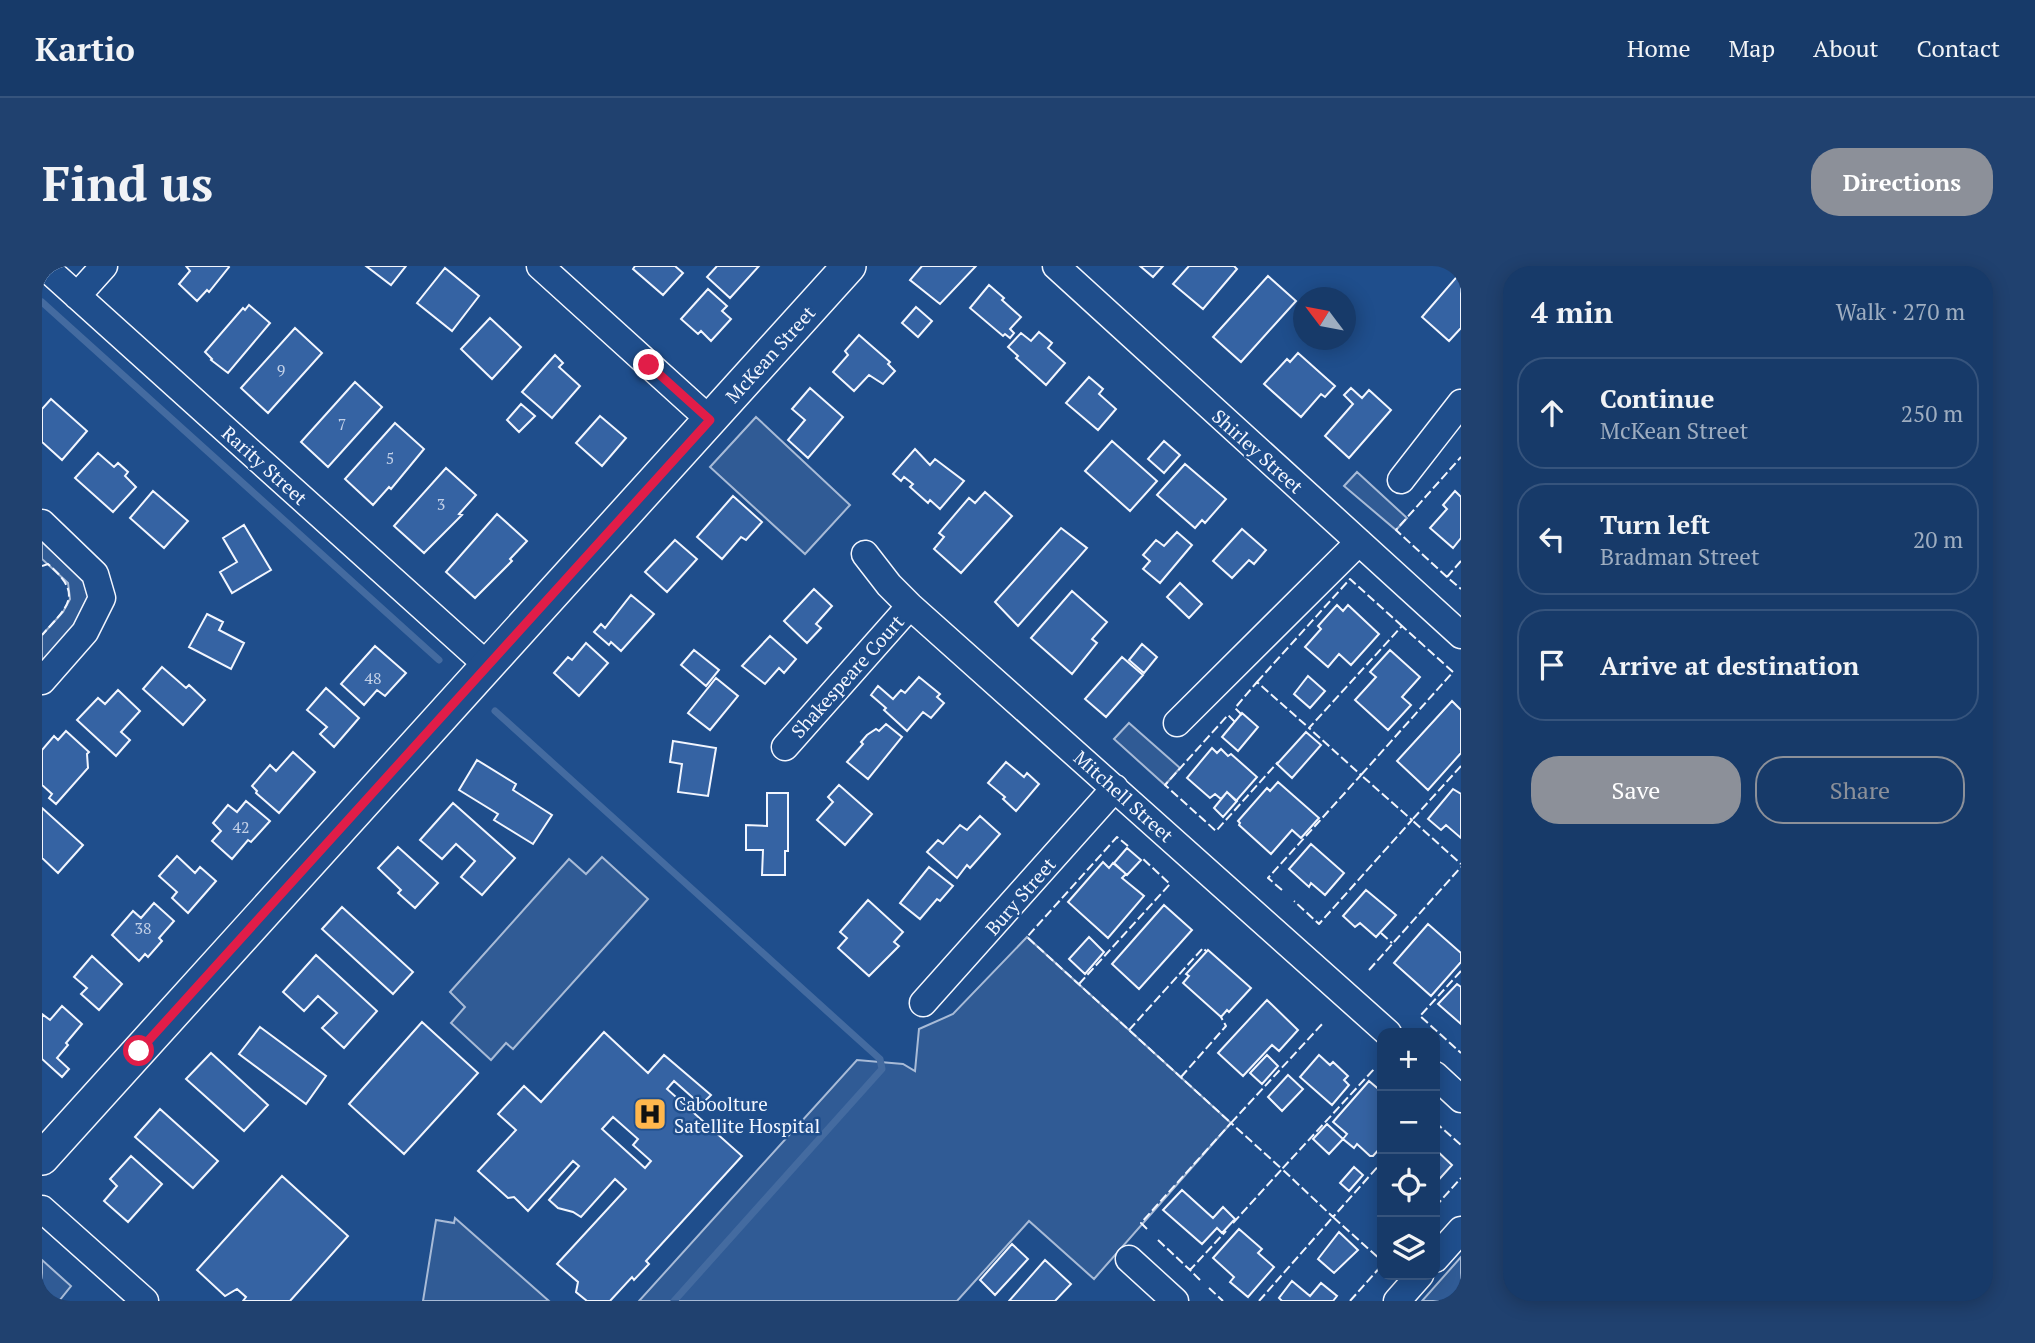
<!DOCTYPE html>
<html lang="en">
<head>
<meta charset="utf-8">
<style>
  :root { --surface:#173a69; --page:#20416f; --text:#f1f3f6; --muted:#9eadc0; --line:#36547d; --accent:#8c9099 }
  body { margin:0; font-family:"PT Serif",serif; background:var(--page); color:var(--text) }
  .controls { position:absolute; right:21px; bottom:21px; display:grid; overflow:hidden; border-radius:14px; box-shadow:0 4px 18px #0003 }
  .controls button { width:63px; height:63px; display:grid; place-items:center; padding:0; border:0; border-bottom:2px solid var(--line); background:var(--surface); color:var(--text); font:35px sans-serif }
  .compass { position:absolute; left:1251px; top:21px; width:63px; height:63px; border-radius:50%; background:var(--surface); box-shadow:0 4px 18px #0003; rotate:302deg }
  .stop { position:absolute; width:21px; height:21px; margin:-16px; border:5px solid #e11d48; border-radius:50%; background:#fff }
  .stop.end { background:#e11d48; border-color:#fff; box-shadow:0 2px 7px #0008 }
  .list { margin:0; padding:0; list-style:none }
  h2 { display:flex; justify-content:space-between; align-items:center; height:91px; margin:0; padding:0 28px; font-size:30px }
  h2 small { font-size:23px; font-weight:400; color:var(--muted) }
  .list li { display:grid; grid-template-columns:46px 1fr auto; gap:21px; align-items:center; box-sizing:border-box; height:112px; margin:0 14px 14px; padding:0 14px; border:2px solid var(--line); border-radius:28px }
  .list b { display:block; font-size:26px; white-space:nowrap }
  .list p { margin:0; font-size:23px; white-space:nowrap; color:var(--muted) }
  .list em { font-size:23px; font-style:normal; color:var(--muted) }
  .actions { display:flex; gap:14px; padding:21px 28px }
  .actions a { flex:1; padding:16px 0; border:2px solid var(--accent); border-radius:28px; text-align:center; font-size:24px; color:var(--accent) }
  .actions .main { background:var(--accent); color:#fff }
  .icon { flex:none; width:38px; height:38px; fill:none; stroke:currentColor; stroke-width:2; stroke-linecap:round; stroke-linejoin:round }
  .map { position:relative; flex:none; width:1419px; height:1035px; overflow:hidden; border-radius:28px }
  header { display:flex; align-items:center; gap:42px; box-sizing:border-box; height:98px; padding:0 35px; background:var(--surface); border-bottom:2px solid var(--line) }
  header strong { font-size:33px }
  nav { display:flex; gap:38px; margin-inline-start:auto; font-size:24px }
  .intro { display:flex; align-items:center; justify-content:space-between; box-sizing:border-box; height:168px; padding:0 42px }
  h1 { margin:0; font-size:49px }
  .button { padding:18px 32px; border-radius:28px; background:var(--accent); color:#fff; font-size:24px; font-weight:700 }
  main { display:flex; gap:42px; padding:0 42px }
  aside { flex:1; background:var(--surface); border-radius:28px; box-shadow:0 4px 18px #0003 }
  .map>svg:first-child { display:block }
  .built { fill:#305b95; stroke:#a8bbd7; stroke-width:2 }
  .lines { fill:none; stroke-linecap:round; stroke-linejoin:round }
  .stream { stroke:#446ba0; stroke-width:7 }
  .building { fill:#3563a3; stroke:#f2f6ff; stroke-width:2; fill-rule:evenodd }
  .minor-casing { stroke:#f2f6ff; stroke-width:29 }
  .major-casing { stroke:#f2f6ff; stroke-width:36 }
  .minor { stroke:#1f4e8c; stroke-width:26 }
  .major { stroke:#1f4e8c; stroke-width:33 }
  .fence { stroke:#f2f6ff; stroke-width:2; stroke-dasharray:9 3.5; stroke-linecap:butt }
  .route { stroke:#e11d48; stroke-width:9 }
  .labels { text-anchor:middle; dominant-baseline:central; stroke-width:5; stroke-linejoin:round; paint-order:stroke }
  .number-label { font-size:16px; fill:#c3d1e8 }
  .street-label { font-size:19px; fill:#f2f6ff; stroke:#1f4e8c }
  .poi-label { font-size:19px; fill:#f2f6ff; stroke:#1f4e8c; text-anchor:start }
</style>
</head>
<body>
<header>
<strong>Kartio</strong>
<nav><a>Home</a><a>Map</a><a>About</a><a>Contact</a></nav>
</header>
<div class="intro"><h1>Find us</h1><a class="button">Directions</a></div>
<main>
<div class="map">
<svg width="1419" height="1035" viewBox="0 0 1419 1035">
  <rect width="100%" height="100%" fill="#1f4e8c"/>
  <path class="built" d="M714,151L808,239L763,288L668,201Z
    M1315,206L1365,252L1354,264L1302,220Z
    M0,276L42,315L47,325L48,344L0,401V369L21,346L28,333L26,317L0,293Z
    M1087,457L1138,502L1123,519L1072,473Z
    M560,591L606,633L471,783L464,777L449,794L409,757L423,741L408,726L527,593L544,608Z
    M985,671L1189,857L1052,1013L987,955L915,1035H597L815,794L861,798L873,805L877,763L911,748Z
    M413,952L507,1035H381L394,954L412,957Z
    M1419,991V1022L1410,1032L1407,1035H1380Z
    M0,994L29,1020L17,1035H0Z"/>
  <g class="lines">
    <path class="stream" d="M0,36L397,394
      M453,445L838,793L840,803L632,1035"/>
  </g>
  <path class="building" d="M144,0H186L187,1L167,26L165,24L155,35L137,18L148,5Z
    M324,0H364L349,19Z
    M593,0H633L641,7L621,29L591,3Z
    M675,0H717L688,32L665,11Z
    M880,0H934L898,38L868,14Z
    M1098,0H1121L1111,11Z
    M1147,0H1192L1195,3L1161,43L1131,18Z
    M403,2L437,30L410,65L375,37Z
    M1419,6V62L1407,75L1380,51Z
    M1226,10L1254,35L1199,96L1171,71Z
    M947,19L962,32L960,34L979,51L968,63L972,67L968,72L963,68L961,70L928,42Z
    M666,23L685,40L680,45L689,53L669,75L659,65L656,68L639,53Z
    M207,39L228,57L186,107L169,94L170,93L163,86L201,42L203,44Z
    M874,41L890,55L876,71L860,57Z
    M448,52L479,81L450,113L419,83Z
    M253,62L280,87L226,147L199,122Z
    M997,66L1010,77L1006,82L1023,97L1004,119L974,92L976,90L966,81L979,67L989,75Z
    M817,69L848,96L846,98L853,105L841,118L827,109L812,125L791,106L806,89L803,85Z
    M1256,87L1293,120L1283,131L1279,128L1259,151L1222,118L1245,93L1248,96Z
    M513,89L521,97L517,101L538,120L510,152L480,126Z
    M1047,111L1061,123L1057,128L1074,143L1056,164L1024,137Z
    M313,116L340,141L286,201L259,176Z
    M768,122L801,151L766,192L746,174L763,154L750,143Z
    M1309,122L1320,132L1327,124L1349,144L1307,192L1283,170L1311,138L1302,129Z
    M9,133L45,165L20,194L0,176V143Z
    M479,138L493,150L477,166L465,154Z
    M558,150L584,172L560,200L534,177Z
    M353,157L382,183L349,223L347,221L331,239L303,213Z
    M1070,175L1115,215L1088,245L1043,205Z
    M1122,175L1138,189L1122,207L1106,193Z
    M873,183L888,199L893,193L922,215L898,243L888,234L886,237L868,221L871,218L862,211L859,215L851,208Z
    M56,187L72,201L76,197L86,206L83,210L94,221L71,246L33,212Z
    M1143,198L1184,233L1163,257L1160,254L1153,262L1115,229Z
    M404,202L434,229L417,248L420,249L382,287L352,260Z
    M111,225L146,255L122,282L88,252Z
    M1413,225L1419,231V272L1411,282L1388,262L1405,243L1401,239Z
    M943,226L970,250L919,307L892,283L902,271L897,267L927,232L933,237Z
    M691,230L720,256L704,274L699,271L680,293L655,271Z
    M455,248L485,275L468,293L470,295L433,332L404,306Z
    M202,259L229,304L190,327L178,306L195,296L181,272Z
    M1019,262L1045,282L976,360L953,336Z
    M1200,263L1224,284L1212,298L1207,294L1190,312L1171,295Z
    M1135,266L1150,279L1118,317L1101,303L1108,295L1101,289L1114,274L1122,280Z
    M633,274L655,293L625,326L603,306Z
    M1138,317L1160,338L1147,352L1125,331Z
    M772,323L790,340L774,358L779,362L765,377L742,355Z
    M1030,325L1065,356L1050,373L1055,377L1030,408L989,372Z
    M589,329L612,348L579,385L569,376L567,379L552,366L559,358L563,362Z
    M1295,339L1301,345L1306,339L1337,368L1309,399L1297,388L1286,401L1263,381L1279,363L1276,360Z
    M165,348L181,356L177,364L202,377L189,403L147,381Z
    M728,370L754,393L742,407L737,402L723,418L700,400Z
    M544,377L566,397L537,430L512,407L526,391L530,394Z
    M1100,378L1115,391L1102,407L1087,394Z
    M333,380L364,407L343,430L335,424L322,439L299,418Z
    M652,384L677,404L664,420L639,399Z
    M1348,384L1378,411L1360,431L1369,439L1346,464L1313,434L1334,411L1328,406Z
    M1080,391L1101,409L1064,451L1043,433Z
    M120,401L144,422L147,419L163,434L141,459L101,423Z
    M1266,410L1283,425L1268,442L1252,428Z
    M877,411L898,428L895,431L902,437L889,452L881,446L865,465L842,444L844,442L829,429L836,420L851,433L859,424L863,427Z
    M674,412L696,430L668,464L646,447Z
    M284,422L317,452L292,481L278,468L285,461L265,444Z
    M76,424L98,445L79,466L88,474L74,490L35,454L56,432L63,438Z
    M1410,435L1419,444V487L1386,524L1355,495Z
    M1200,447L1216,461L1196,485L1180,471Z
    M844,458L860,471L826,513L805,496L821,478L819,476L825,469L834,463L837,465Z
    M24,465L47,486L45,488L46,502L14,538L7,532L10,528L0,519V484L12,470L16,474Z
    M1264,466L1279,479L1250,512L1235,498Z
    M631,475L674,482L666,530L636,526L640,498L628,496Z
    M1170,482L1175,487L1179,483L1186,490L1189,488L1215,511L1194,535L1185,526L1179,533L1173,528L1168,532L1145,512Z
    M251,486L273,506L237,547L214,527L215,525L210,520L228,499L234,505Z
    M435,494L474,518L471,524L510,549L491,578L452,554L456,548L417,524Z
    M964,496L982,511L985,507L997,518L974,545L961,533L963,531L946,517Z
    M1236,516L1277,552L1259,572L1250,564L1229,588L1197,559L1198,557L1196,555L1225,522L1228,525Z
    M797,519L830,548L803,579L775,554L791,536L786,531Z
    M1411,523L1419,528V572L1404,559L1399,564L1386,553Z
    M1185,526L1195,535L1181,551L1172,542Z
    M725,527H746V585H743V609H720L721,584H704V559L725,560Z
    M204,535L228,555L209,576L206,574L190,593L170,575L179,565L171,557L186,539L195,546Z
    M411,537L473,592L440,629L419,611L433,595L414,578L400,593L378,574Z
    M0,542L41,579L16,607L0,592Z
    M938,550L958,568L928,602L925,599L915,612L885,586L896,574L901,578L918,559L925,564Z
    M1269,578L1302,607L1283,629L1269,617L1267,621L1247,603Z
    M356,581L396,617L373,642L356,627L359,624L336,602Z
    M1085,582L1099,594L1085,609L1072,597Z
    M135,590L153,607L158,601L174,615L146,647L130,632L135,626L117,610Z
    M1061,596L1067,602L1071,597L1084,608L1080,612L1102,630L1066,672L1026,636Z
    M887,601L911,620L898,635L895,633L878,653L858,637Z
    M1324,624L1354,649L1334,671L1318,657L1313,661L1301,650Z
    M826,634L861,666L852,676L857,680L827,710L796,682L805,672L798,666Z
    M112,637L132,655L117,672L120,675L106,691L103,688L97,695L70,669L91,645L99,652Z
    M1122,639L1150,664L1097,723L1070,698Z
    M300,641L371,706L351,728L280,663Z
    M1386,658L1419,687V696L1389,730L1352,697Z
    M1047,671L1062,686L1043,708L1027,693Z
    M1166,684L1209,722L1187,746L1185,744L1179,751L1141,717L1147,710L1144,708Z
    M274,689L335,745L302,782L280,762L295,747L276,730L262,745L241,726Z
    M50,690L80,718L57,744L39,728L45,722L32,711Z
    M1415,718L1419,721V758L1396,738Z
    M1225,734L1256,764L1237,785L1230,779L1201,810L1176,787Z
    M20,740L40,758L24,777L26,779L15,792L27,803L20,811L0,793V748L8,754Z
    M380,756L436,807L362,888L307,838Z
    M218,761L284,810L264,838L197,788Z
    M562,766L606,807L622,789L669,829L659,839L632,815L625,823L700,890L604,995L607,998L592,1014L590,1011L568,1035H545L534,1026L536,1016L515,998L584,923L573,913L539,951L531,946L516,942L507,934L537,900L531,895L486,945L472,931L466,932L436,905L474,864L456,848L482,820L499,836ZM571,851L596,873L591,879L609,895L603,902L560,863Z
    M169,787L226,839L202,865L144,813Z
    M1225,789L1236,800L1220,818L1208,807Z
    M1277,789L1288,799L1291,796L1306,810L1302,814L1307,819L1290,839L1258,811Z
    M1246,809L1261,823L1240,845L1226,831Z
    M1327,815L1340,826L1338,829L1340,830V880L1331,890H1328L1315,878L1312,882L1301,873L1305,868L1291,856Z
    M118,843L176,895L151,922L93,871Z
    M1285,858L1301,873L1287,888L1271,873Z
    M1393,883L1410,899L1393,918Z
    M89,890L120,918L86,956L62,935L75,920L68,913Z
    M1312,901L1321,909L1307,925L1298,917Z
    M240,910L306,970L248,1035H201L204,1031L195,1023L183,1030L155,1004Z
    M1140,924L1171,952L1181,941L1193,953L1180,967L1175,962L1160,978L1121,944Z
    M1197,963L1220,983L1216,987L1232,1001L1206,1031L1188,1016L1192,1011L1171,992Z
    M1297,966L1316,984L1292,1007L1276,993Z
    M970,978L986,993L953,1029L938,1014Z
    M1003,994L1029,1018L1013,1035H967Z
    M1250,1015L1268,1030L1279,1017L1295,1030L1291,1035H1240L1237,1032Z"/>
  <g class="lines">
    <defs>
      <path id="minor" d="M2,0L445,399
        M498,0L668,154
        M1014,0L1419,369
        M35,30L62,0
        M1359,214L1419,137
        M0,257L53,308L60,332L43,366L0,415
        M823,288L847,319L868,340L1346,767
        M1135,457L1317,276
        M743,481L868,340
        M881,737L1073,522
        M1393,809L1419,833
        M0,943L103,1035
        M1087,993L1133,1035
        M1393,993L1419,964
        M1355,1035L1378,1009"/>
      <path id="major" d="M0,892L807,0"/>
    </defs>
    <use href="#minor" class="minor-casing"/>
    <use href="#major" class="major-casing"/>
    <use href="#minor" class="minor"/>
    <use href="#major" class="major"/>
    <path class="fence" d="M1419,295L1405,311L1419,323
      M0,300L6,298C42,329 26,340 0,369
      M1405,311L1354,264L1419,191
      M1215,416L1308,313L1360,360
      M1200,449L1193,442L1215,416L1267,462
      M1193,456L1186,449L1123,519L1174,565L1236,496
      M1419,500L1370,554L1419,598
      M1086,580L1075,571L985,671L1189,857L1282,756
      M1240,624L1226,612L1319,509L1267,462L1360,360L1411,406L1319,509L1370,554L1277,658L1252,635
      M1339,667L1350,677
      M1327,704L1419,601
      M1419,705L1378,750L1419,787
      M1037,718L1128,618L1100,592
      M1087,764L1161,682L1164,685
      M1139,811L1184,760L1179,751
      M1393,856L1419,879
      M1393,941L1419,912
      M1191,957L1240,903L1291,951L1340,896
      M1105,963L1099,957L1189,857L1240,903L1333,802
      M1116,974L1148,1004
      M1158,1014L1148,1004L1184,965
      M1167,1022L1181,1035
      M1217,1035L1291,951L1340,995
      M1308,1035L1340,999
      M1407,1035L1410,1032L1413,1035"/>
  </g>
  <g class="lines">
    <path class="route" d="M97,785L668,154L607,99"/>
  </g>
  <defs>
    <symbol id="hospital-square" viewBox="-11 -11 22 22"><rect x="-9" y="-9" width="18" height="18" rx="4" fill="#ffb74d" stroke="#1f4e8c"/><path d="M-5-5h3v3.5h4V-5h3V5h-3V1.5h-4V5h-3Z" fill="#111"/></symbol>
  </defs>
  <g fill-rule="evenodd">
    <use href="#hospital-square" x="589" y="829" width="38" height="38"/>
  </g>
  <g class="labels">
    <g class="number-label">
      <text x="239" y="104">9</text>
      <text x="300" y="158">7</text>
      <text x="348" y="192">5</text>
      <text x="399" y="238">3</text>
      <text x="331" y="412">48</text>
      <text x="199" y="561">42</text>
      <text x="101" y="662">38</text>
    </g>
    <g class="street-label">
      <text transform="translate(728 88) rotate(-48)">McKean Street</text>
      <text transform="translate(1216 185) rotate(42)">Shirley Street</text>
      <text transform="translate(223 199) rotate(42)">Rarity Street</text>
      <text transform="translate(805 410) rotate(-48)">Shakespeare Court</text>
      <text transform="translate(1082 530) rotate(42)">Mitchell Street</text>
      <text transform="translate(978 630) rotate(-49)">Bury Street</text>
    </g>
    <g class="poi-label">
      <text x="632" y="837">Caboolture<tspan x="632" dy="22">Satellite Hospital</tspan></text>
    </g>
  </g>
</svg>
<div class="controls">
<button>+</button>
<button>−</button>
<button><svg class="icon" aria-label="locate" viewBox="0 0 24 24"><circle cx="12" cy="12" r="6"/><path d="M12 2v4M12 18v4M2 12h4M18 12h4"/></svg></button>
<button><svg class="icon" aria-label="layers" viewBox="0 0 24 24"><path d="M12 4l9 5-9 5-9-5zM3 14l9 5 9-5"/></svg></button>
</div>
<svg class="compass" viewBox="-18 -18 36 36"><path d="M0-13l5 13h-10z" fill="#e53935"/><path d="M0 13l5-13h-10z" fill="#9eadc0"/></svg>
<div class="stop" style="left:97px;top:785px"></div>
<div class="stop end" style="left:607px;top:99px"></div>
</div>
<aside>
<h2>4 min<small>Walk · 270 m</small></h2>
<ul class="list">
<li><svg class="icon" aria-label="ahead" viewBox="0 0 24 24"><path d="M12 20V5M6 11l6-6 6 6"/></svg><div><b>Continue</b><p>McKean Street</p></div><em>250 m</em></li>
<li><svg class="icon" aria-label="left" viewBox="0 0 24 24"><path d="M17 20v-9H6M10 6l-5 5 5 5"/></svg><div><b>Turn left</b><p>Bradman Street</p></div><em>20 m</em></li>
<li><svg class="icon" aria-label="arrive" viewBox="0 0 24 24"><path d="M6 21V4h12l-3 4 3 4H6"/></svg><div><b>Arrive at destination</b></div></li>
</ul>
<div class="actions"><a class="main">Save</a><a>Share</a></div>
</aside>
</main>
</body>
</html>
